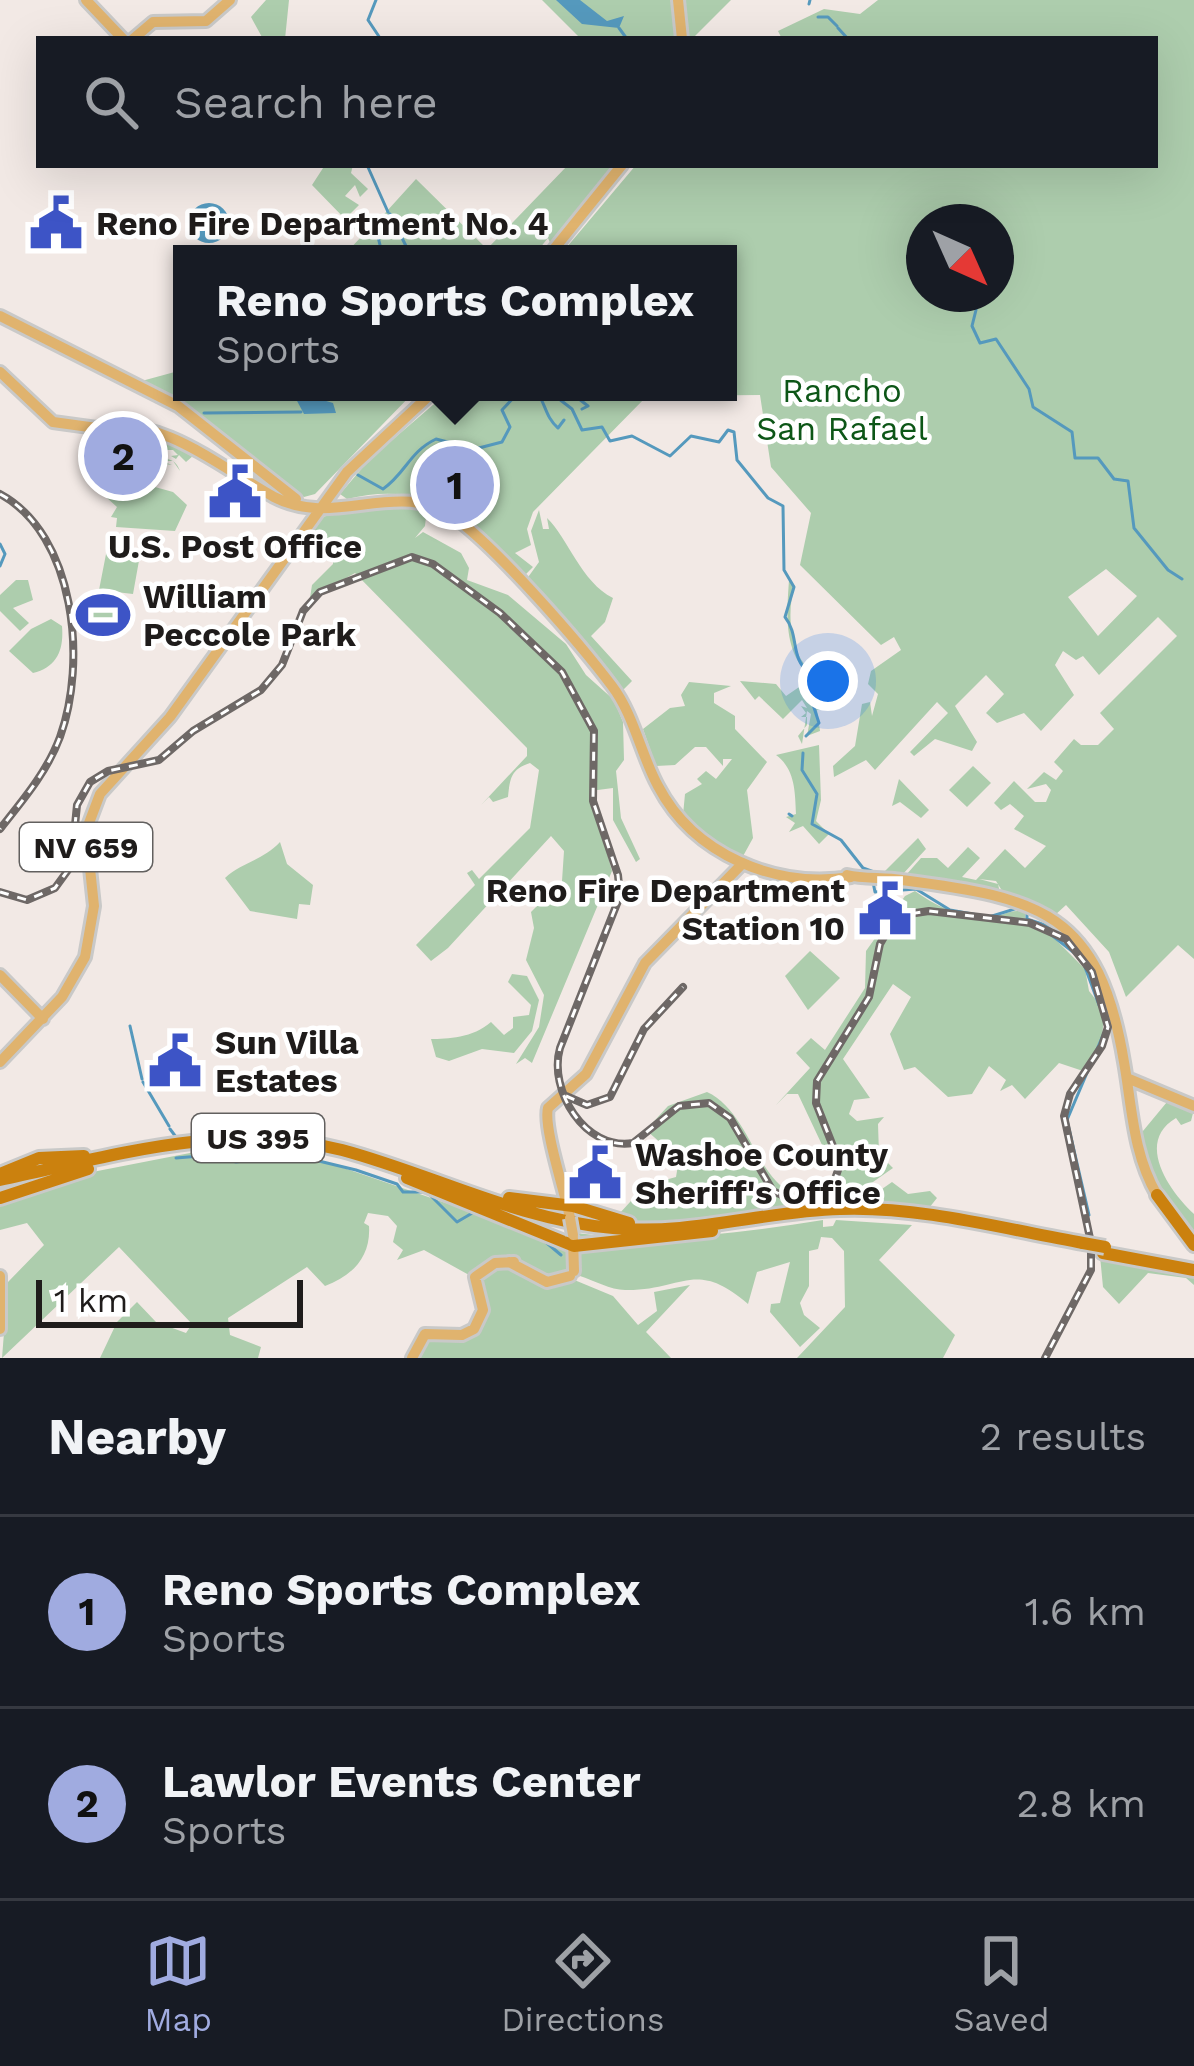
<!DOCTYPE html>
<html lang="en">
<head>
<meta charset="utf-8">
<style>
  :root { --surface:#171b24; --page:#20242c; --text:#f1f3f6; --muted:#9ea1a6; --line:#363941; --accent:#a0abe0 }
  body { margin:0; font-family:"Work Sans",sans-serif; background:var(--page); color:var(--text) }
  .compass { position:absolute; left:906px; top:204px; width:108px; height:108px; border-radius:50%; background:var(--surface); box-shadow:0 12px 48px #0002; rotate:135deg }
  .scale { position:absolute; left:36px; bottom:30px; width:267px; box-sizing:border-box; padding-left:12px; border:6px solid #1f1c1b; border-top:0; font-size:33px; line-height:42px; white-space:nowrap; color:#1f1c1b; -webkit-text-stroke:9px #fff; paint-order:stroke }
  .you { position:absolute; left:828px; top:681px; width:42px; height:42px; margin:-30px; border:9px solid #fff; border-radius:50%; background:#1a73e8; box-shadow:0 0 0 18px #1a73e833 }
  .badge { display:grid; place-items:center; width:78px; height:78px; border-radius:50%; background:var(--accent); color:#111; font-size:39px; font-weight:700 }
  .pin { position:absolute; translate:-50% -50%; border:6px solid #fff; box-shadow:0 3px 12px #0006 }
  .popup { position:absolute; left:173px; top:245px; width:564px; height:156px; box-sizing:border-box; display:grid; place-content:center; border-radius:0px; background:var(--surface); filter:drop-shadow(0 3px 9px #0005); font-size:39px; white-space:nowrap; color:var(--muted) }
  .popup b { font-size:45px; color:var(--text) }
  .popup::after { content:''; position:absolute; left:50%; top:100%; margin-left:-24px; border:24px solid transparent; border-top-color:var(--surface) }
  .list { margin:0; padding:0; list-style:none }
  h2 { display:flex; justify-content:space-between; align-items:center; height:156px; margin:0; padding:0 48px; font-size:51px }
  h2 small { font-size:39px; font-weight:400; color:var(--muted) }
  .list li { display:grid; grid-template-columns:78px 1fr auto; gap:36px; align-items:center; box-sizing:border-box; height:192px; padding:0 48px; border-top:3px solid var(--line) }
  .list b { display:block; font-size:45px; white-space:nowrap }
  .list p { margin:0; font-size:39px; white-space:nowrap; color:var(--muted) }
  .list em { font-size:39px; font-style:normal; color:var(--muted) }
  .icon { flex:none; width:66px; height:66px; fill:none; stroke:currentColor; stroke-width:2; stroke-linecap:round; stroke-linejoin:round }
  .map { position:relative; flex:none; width:1194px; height:1358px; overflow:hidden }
  .search { position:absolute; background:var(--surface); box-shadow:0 12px 48px #0002; left:36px; right:36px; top:36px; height:132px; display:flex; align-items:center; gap:30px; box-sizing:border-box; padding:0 42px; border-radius:0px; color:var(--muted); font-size:45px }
  .sheet { height:540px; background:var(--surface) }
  nav { display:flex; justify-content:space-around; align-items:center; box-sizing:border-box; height:168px; border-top:3px solid var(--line); background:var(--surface); font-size:33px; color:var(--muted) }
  nav a { display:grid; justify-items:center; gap:6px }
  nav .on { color:var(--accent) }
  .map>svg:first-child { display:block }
  .green { fill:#adcdad; fill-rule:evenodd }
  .water { fill:#5599bd }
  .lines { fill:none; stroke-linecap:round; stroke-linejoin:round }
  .stream { stroke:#5599bd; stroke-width:3 }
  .major-casing { stroke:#c9c9c8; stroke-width:16 }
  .highway-casing { stroke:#c9c9c8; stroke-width:18 }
  .major { stroke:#e0b36e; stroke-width:10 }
  .highway { stroke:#cb810e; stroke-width:12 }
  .rail-casing { stroke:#6e6866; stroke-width:8 }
  .rail { stroke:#fff; stroke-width:3; stroke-dasharray:9; stroke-linecap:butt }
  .major-bridge-casing { stroke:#c9c9c8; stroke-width:16; stroke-linecap:butt }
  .highway-bridge-casing { stroke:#c9c9c8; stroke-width:18; stroke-linecap:butt }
  .major-bridge { stroke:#e0b36e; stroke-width:10 }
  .highway-bridge { stroke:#cb810e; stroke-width:12 }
  .labels { text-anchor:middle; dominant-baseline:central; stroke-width:9; stroke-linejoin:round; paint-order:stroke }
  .shield { fill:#fff; stroke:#62605f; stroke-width:3 }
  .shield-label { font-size:30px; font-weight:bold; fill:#1f1c1b }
  .poi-label { font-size:33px; font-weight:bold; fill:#1f1c1b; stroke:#fff; text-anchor:start }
  .park-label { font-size:33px; fill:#0d5617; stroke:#fff }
</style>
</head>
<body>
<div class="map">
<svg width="1194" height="1358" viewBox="0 0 1194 1358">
  <rect width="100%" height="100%" fill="#f2e9e5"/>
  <path class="green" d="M266,0H289L285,39H263L251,17Z
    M542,0H673L677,39H581Z
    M681,0H731L692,39H685Z
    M878,0H1194V959L1178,945L1126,997L1109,952L1066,905L1055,915L1004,894L996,881L979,879L998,884L1000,893L906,875L921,858H937L948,868L968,847L980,858L962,877L976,880L1005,849L1025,868L1046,846L1014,829L1024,816L1010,804L1001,810L994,803L1014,781L1035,802H1046L1051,790L1046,784L1027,789L1044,772L1056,780L1063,771L1054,762L1074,739L1081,745H1098L1114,729L1100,713L1177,636L1158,617L1099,675L1083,656L1076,660L1063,651L1055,665L1074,695L1041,731L1024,713L997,723L986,713L1004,694L986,675L955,706L977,742L972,751L935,739L914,756L910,752L948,713L937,702L875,770L866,760L834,777L833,766L855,746L862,704L870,702L872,716L878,694L868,684L871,671L901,650L894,637L881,645L800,565L811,513L771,467L760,395L647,396L533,512L527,529L531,545L515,553L533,567L522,578C467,519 431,479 347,499L340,494L369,460L448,392H728V254H561L636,165H1155V39H782L778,31L824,9L860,14ZM924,222H996V294H924ZM1106,569L1137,596L1098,636L1068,597Z
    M325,165H353L351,173L368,189L360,197L355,185L345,196L359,205L345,219L312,185Z
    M568,165H615L551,245L548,238L535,254H345L362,236L354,228L368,214L377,222L416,179L487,249Z
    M182,370V392H414L315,494L304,497L275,482L200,417L138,382Z
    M147,434L194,455L186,462L179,455L176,459L171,456L178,455L173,450H154L159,462L166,453L165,459C175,459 178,466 180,471L173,461H162L172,465L141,461L154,458L143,452L140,441Z
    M118,487H155L173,492L187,505L175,531L116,527L117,518L111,517L117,507L107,498Z
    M379,505L427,508L425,526L415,538L423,532L461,553L469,568L467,580L508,595L566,644L586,675L614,700L623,722L624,760L616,771L621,818L640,859L636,862L613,820V788L590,791L612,871L532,1063L525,1058L516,1064L539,1027L544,995L526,960L534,928L531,912L562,881L564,851L551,836L448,948L431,961L416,945L475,885L467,873L472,870L479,879L530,828L539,770L530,763C511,769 510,778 508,797L493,802L489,797L481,805L527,756V748L355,573L310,598L312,585L333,564V551L312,527L317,518Z
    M539,510L543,529H549L547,518C568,538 581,582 613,598L605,622L591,636L632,681L622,691L526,580L539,562L531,531Z
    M107,549L140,555L133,594L99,590Z
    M16,580H28L33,600L13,608L29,623L20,631L0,611V595Z
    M789,580L795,586C786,610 790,653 810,670L823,659L829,672L842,674L832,709L817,710L820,731L807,736L811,714L807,711L802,744L798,736L807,725V717H801L806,713L801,706L807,708L802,700L783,719L759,696L755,700L740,681L776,684L786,696L805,683L807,673C783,648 787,611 789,580Z
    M83 615a20 20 0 1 1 40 0a20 20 0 1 1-40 0Z
    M51,619L62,626C64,650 57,667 33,673L9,651L31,629Z
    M689,682L731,686L714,693V703L735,716V729L767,762L747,790L753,838L742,858L718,846L683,815L685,794L702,784L697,779L706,771L716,779L732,759H723V766L706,747H695L675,765L656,766L643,729L670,708L685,706L681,695Z
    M819,745L821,800L816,821L829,834L819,844L803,826L789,832L795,823L786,817L796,814C795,791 795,769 776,755Z
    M973,766L991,783L967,807L949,790Z
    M899,779L929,810L921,818L900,802L892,806Z
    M918,838L926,849L902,875L883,873Z
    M280,842L287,864L313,885L310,905L299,904L297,919L250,911L225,878C242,862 262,861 280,842Z
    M915,891C934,905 962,919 988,918C1002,917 1010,908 1025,912L1026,924L1046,930L1085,969L1089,991L1104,1010L1102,1042L1083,1071L1059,1063L1025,1099L1012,1085L1000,1091L1006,1080L989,1066L972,1094L948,1097L915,1067L904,1070L890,1034L911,997L893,984L843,1059L870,1098L854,1100L849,1114L857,1121L884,1117L878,1124L879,1154L893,1168L863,1189L880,1200L882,1189L892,1182L908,1194L930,1191L937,1198L925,1213C808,1194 692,1237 575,1219L569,1195L619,1214L642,1189H665V1180L676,1177L679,1159L646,1130L668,1106L707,1092C749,1111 757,1181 794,1193L795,1204C823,1205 837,1186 845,1160L831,1153L814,1159L812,1154L823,1147L798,1094H787L776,1105L810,1068L796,1053L811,1038L825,1050L865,988L866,951L905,896Z
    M810,951L840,978L808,1010L785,976Z
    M512,974L527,976L539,1000L532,1031L514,1053L482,1049L449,1061L436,1057L431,1039C447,1039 473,1038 491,1022L504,1035L513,1028V1017L529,1015L531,1005L508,982Z
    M1167,1102L1194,1109L1191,1121L1181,1125L1176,1118C1135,1142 1169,1191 1194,1214V1253L1150,1180L1138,1137Z
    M231,1145L303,1154L571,1246L573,1260L563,1277L549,1280L507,1256L469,1275L424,1250L397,1260L403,1250L393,1242L397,1226L388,1216L368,1213L364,1223L369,1226C371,1257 352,1276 325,1286L307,1267L228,1318L230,1335L261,1347L258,1358H100L117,1322L137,1302L156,1322L186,1333L192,1324L119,1247L2,1358L8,1282L44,1245L27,1223L0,1230V1190Z
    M823,1220V1227L833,1226L836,1220L912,1225L879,1260L955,1335L943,1358H797L845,1307L844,1251L832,1238L821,1237L818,1249L809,1251V1286L800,1303L804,1315L820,1328L800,1347L770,1312L771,1304L780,1303L790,1262L757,1272L748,1304C695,1258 683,1291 625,1290C611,1290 593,1280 580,1276L576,1233C660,1244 739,1233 823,1220Z
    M1100,1256L1194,1273V1285L1186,1278L1148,1273L1119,1304L1103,1287Z
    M504,1265L552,1287L572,1279L613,1296L638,1325L657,1311L654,1292L690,1285L646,1332L671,1358H416C426,1328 448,1333 476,1332L484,1322L481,1280Z"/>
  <path class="water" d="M556,0H580L607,21L624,16L619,28L582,24Z
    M189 223a20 20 0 1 1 40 0a20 20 0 1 1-40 0Z
    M306,395L333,403L336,413L304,414L296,399Z"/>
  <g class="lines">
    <path class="stream" d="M376,0L368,20L380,38
      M809,4L810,0
      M818,17H828L837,26
      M619,28L627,39
      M838,28L848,39
      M367,165L388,212
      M390,214L410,254
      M924,246V251
      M381,249L377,233L385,226
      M967,294L976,310L972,326L980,343L996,339L1029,389L1033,407L1072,432L1075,458H1098L1114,479L1128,481L1134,528L1168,570L1182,579
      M537,392C546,405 546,418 558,428L564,420
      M550,392L572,409L582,430L602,427L610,441L632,436L670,456L691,436L719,442L728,430L734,432L737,460L768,498L783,506L784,570L794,587L785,617C800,636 789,657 810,674L807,686L819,723L806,736
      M581,392L579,399L588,406L582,409
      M204,413L301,412
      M358,475L383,489C406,473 409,452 436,439L475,449L502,442L510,427L502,410L519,392
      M0,544L5,554L0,566
      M803,753L802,770L817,794L812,824L841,840L863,868L874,872
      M789,814L792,816
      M873,882L875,892L916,889L950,910L989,917L1018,908L1027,912V919L1051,927L1049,933L1082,959L1099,1005
      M130,1026L142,1079
      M143,1082L169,1126
      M170,1129L176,1137
      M176,1158L213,1155L236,1162L294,1155L356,1170L397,1184L403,1192H427L457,1222L474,1212
      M483,1215L542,1239L561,1255
      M1089,1215L1067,1120L1109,1021"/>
    <defs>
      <path id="major" d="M86,0L123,39
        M678,0L682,39
        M133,39L153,22L206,21L230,0
        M550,254L622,165
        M0,316L178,406L296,499
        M0,372L53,422L104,429
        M101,428C163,416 221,468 274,497C336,530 400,475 458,520C503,555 578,641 612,686C634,715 641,755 658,786C694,855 776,889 851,877
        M847,875C864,879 883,877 902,880C1041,898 1099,912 1124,1062C1132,1107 1133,1154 1157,1195
        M0,975L43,1019
        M0,1062L62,997L85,957L94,906L86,831L100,794L170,717L347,472L433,392
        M1127,1078L1194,1106
        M570,1218C565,1192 543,1127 548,1108L586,1074L645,963L743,863
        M573,1239L574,1271
        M509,1262L547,1282L570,1276
        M0,1276V1329
        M412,1358L425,1334L462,1335L474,1329L483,1310L475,1277L495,1263L514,1262"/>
      <path id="highway" d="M0,1174L39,1158L84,1156
        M407,1178L574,1246L712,1231
        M0,1180C113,1156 226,1120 342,1150C432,1174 518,1220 613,1228C690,1236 763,1211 840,1209C921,1206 1004,1229 1083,1243
        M1157,1195L1194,1245
        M0,1198L88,1169
        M509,1198L573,1206L629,1223
        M1103,1253L1194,1270"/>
    </defs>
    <use href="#major" class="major-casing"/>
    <use href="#highway" class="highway-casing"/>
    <use href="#major" class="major"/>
    <use href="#highway" class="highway"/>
    <defs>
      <path id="rail" d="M0,494C76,535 87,663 60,737C47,772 23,800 0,829
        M0,892L27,900L55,888L71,866L77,805L90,782L108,771L159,760L193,731L261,690L282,665L303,611L320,592L412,557L433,564L500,613L562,672L594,731L593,801L618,875L620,896L560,1048C548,1090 585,1151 633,1143L679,1106L709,1103L730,1118L773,1191L794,1201L815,1199L833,1185L840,1164L816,1103L817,1081L869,997L880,944L891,925L909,914L929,911L1030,923L1066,939L1092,972L1108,1027L1102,1046L1070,1094L1064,1116L1091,1243V1270L1045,1358
        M566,1096L587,1105L610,1097L644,1029L683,987"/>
    </defs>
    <use href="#rail" class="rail-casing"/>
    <use href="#rail" class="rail"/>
    <defs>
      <path id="major-bridge" d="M570,1218L573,1235"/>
      <path id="highway-bridge" d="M1083,1243L1105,1247"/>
    </defs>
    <use href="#major-bridge" class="major-bridge-casing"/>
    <use href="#highway-bridge" class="highway-bridge-casing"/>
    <use href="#major-bridge" class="major-bridge"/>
    <use href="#highway-bridge" class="highway-bridge"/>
  </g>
  <defs>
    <symbol id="civic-bare" viewBox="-9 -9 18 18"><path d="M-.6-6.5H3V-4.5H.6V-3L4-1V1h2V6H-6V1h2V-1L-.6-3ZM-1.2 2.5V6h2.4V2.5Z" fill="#3d54c6" stroke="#fff" stroke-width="2.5" paint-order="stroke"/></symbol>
    <symbol id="stadium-bare" viewBox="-9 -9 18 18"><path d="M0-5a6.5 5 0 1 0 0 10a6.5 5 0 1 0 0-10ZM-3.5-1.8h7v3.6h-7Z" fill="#3d54c6" stroke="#fff" stroke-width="2.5" paint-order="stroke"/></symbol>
  </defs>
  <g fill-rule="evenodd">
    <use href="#civic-bare" x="18" y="185" width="76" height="76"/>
    <use href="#civic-bare" x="197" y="454" width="76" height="76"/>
    <use href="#stadium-bare" x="65" y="577" width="76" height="76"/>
    <use href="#civic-bare" x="847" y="871" width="76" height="76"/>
    <use href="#civic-bare" x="137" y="1023" width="76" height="76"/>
    <use href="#civic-bare" x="557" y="1135" width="76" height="76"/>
  </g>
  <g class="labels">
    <g class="shield">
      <rect x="20" y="823" width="132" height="48" rx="9"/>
      <rect x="192" y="1114" width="132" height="48" rx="9"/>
    </g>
    <g class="shield-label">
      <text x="86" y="847">NV 659</text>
      <text x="258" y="1138">US 395</text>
    </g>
    <g class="poi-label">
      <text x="96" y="223">Reno Fire Department No. 4</text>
      <text x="235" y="546" text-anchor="middle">U.S. Post Office</text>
      <text x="143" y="596">William<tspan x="143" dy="38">Peccole Park</tspan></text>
      <text x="845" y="890" text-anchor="end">Reno Fire Department<tspan x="845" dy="38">Station 10</tspan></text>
      <text x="215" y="1042">Sun Villa<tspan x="215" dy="38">Estates</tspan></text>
      <text x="635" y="1154">Washoe County<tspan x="635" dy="38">Sheriff's Office</tspan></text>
    </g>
    <g class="park-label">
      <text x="842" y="390">Rancho<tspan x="842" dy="38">San Rafael</tspan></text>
    </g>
  </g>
</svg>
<svg class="compass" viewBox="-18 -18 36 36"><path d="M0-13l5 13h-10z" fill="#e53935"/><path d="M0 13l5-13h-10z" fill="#9ea1a6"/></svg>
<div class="scale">1 km</div>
<div class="you"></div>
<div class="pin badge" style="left:455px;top:485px">1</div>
<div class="popup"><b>Reno Sports Complex</b>Sports</div>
<div class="pin badge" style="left:123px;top:456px">2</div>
<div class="search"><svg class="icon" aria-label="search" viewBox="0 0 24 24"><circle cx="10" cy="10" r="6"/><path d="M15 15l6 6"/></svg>Search here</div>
</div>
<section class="sheet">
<h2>Nearby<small>2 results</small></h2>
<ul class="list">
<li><span class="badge">1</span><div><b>Reno Sports Complex</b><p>Sports</p></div><em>1.6 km</em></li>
<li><span class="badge">2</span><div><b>Lawlor Events Center</b><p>Sports</p></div><em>2.8 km</em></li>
</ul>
</section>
<nav>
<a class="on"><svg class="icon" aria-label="map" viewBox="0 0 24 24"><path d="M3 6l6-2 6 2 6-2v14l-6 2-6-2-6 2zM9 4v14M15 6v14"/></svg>Map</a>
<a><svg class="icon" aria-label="directions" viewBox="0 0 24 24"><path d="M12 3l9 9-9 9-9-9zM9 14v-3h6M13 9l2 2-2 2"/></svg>Directions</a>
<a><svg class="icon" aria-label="saved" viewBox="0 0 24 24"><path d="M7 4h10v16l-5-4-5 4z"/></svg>Saved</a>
</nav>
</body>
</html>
